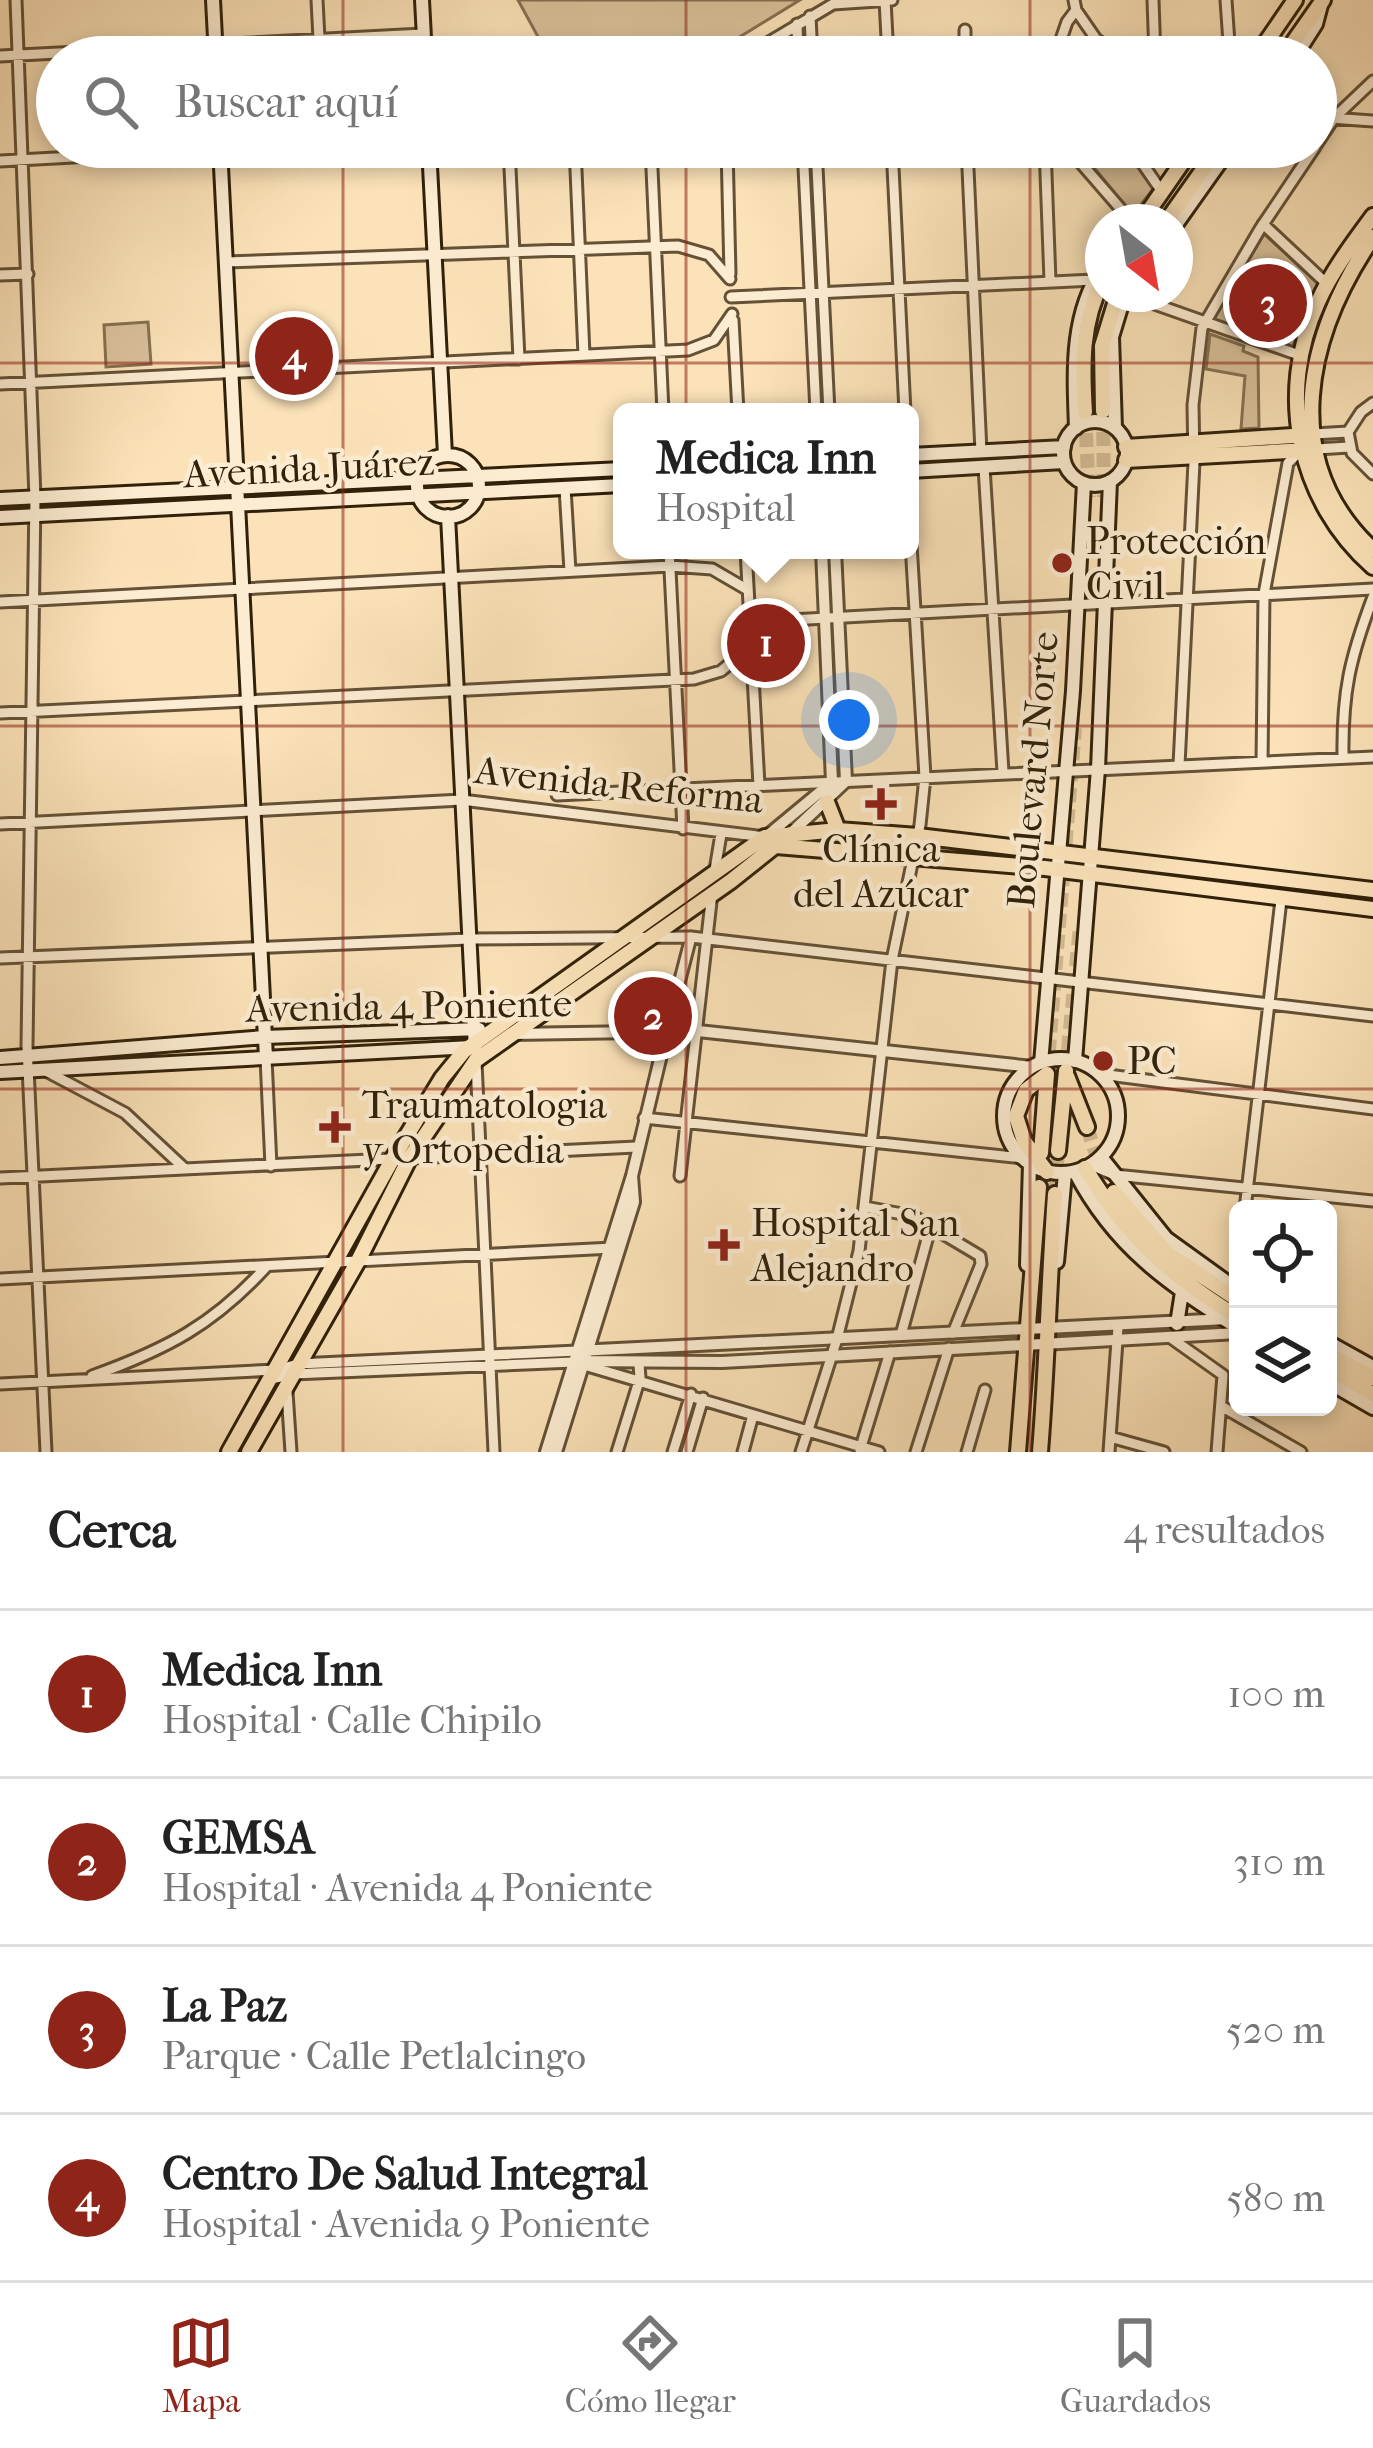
<!DOCTYPE html>
<html lang="es">
<head>
<meta charset="utf-8">
<style>
  :root { --surface:#fff; --page:#f2f2f2; --text:#222; --muted:#767676; --line:#e0e0e0; --accent:#8f2418 }
  body { margin:0; font-family:"IM FELL French Canon",serif; background:var(--page); color:var(--text) }
  .controls { position:absolute; right:36px; bottom:36px; display:grid; overflow:hidden; border-radius:18px; box-shadow:0 6px 18px #0003 }
  .controls button { width:108px; height:108px; display:grid; place-items:center; padding:0; border:0; border-bottom:3px solid var(--line); background:var(--surface); color:var(--text); font:60px sans-serif }
  .compass { position:absolute; left:1085px; top:204px; width:108px; height:108px; border-radius:50%; background:var(--surface); box-shadow:0 6px 18px #0003; rotate:149deg }
  .you { position:absolute; left:849px; top:720px; width:42px; height:42px; margin:-30px; border:9px solid #fff; border-radius:50%; background:#1a73e8; box-shadow:0 0 0 18px #1a73e833 }
  .badge { display:grid; place-items:center; width:78px; height:78px; border-radius:50%; background:var(--accent); color:#fff; font-size:39px; font-weight:700 }
  .pin { position:absolute; translate:-50% -50%; border:6px solid #fff; box-shadow:0 3px 12px #0006 }
  .popup { position:absolute; left:613px; top:403px; width:306px; height:156px; box-sizing:border-box; display:grid; place-content:center; border-radius:18px; background:var(--surface); filter:drop-shadow(0 3px 9px #0005); font-size:39px; white-space:nowrap; color:var(--muted) }
  .popup b { font-size:45px; color:var(--text) }
  .popup::after { content:''; position:absolute; left:50%; top:100%; margin-left:-24px; border:24px solid transparent; border-top-color:var(--surface) }
  .list { margin:0; padding:0; list-style:none }
  h2 { display:flex; justify-content:space-between; align-items:center; height:156px; margin:0; padding:0 48px; font-size:51px }
  h2 small { font-size:39px; font-weight:400; color:var(--muted) }
  .list li { display:grid; grid-template-columns:78px 1fr auto; gap:36px; align-items:center; box-sizing:border-box; height:168px; padding:0 48px; border-top:3px solid var(--line) }
  .list b { display:block; font-size:45px; white-space:nowrap }
  .list p { margin:0; font-size:39px; white-space:nowrap; color:var(--muted) }
  .list em { font-size:39px; font-style:normal; color:var(--muted) }
  .icon { flex:none; width:66px; height:66px; fill:none; stroke:currentColor; stroke-width:2; stroke-linecap:round; stroke-linejoin:round }
  .map { position:relative; flex:none; width:1373px; height:1452px; overflow:hidden }
  .search { position:absolute; background:var(--surface); box-shadow:0 6px 18px #0003; left:36px; right:36px; top:36px; height:132px; display:flex; align-items:center; gap:30px; box-sizing:border-box; padding:0 42px; border-radius:66px; color:var(--muted); font-size:45px }
  .sheet { height:828px; background:var(--surface) }
  nav { display:flex; justify-content:space-around; align-items:center; box-sizing:border-box; height:168px; border-top:3px solid var(--line); background:var(--surface); font-size:33px; color:var(--muted) }
  nav a { display:grid; justify-items:center; gap:6px }
  nav .on { color:var(--accent) }
  .map>svg:first-child { display:block }
  .green { fill:#d9c19a; stroke:#857152; stroke-width:3 }
  .lines { fill:none; stroke-linecap:round; stroke-linejoin:round }
  .primary-tunnel { stroke:#d3bb95; stroke-width:14; stroke-dasharray:14 7; stroke-linecap:butt }
  .minor-casing { stroke:#645136; stroke-width:15 }
  .tertiary-casing { stroke:#645136; stroke-width:16 }
  .secondary-casing { stroke:#31210a; stroke-width:18 }
  .primary-casing { stroke:#31210a; stroke-width:20 }
  .minor { stroke:#fcecd1; stroke-width:9 }
  .tertiary { stroke:#fcecd1; stroke-width:10 }
  .secondary { stroke:#fcecd1; stroke-width:12 }
  .primary { stroke:#fbe2b8; stroke-width:14 }
  .grid { fill:none; stroke:#8f2418; stroke-width:3; stroke-opacity:0.55 }
  .poi-dot { fill:#8f2418; stroke:#fcecd1; stroke-width:4.5 }
  .labels { text-anchor:middle; dominant-baseline:central; stroke-width:9; stroke-linejoin:round; paint-order:stroke }
  .street-label { font-size:39px; fill:#31210a; stroke:#fcecd1 }
  .poi-label { font-size:39px; fill:#31210a; stroke:#fcecd1; text-anchor:start }
</style>
</head>
<body>
<div class="map">
<svg width="1373" height="1452" viewBox="0 0 1373 1452">
  <rect width="100%" height="100%" fill="#fbe2b8"/>
  <filter id="stains"><feTurbulence type="fractalNoise" baseFrequency=".00167" numOctaves="4"/><feColorMatrix values="0 0 0 0 .2 0 0 0 0 .09 0 0 0 0 .02 0 0 0 .5 -.17"/></filter>
  <radialGradient id="worn" r=".72"><stop offset=".6" stop-color="#630" stop-opacity="0"/><stop offset="1" stop-color="#630" stop-opacity=".3"/></radialGradient>
  <path class="green" d="M518,0H800L707,57H549Z
    M1077,147H1130L1156,185L1133,215Z
    M1264,234L1320,285L1292,348L1213,320Z
    M148,322L151,364L106,367L104,325Z
    M1210,334L1244,346L1243,351L1258,357L1259,428L1241,429L1245,376L1206,369Z"/>
  <g class="lines">
    <path class="primary-tunnel" d="M1103,411L1104,497
      M1085,412L1089,497
      M1066,1071L1080,926
      M1047,1074L1075,728
      M1087,1127L1100,1167L1114,1192
      M1055,1194L1058,1151"/>
    <defs>
      <path id="minor" d="M16,0L35,498L27,1046L46,1452
        M317,0L319,39
        M885,0L888,57
        M1153,0L1155,57
        M1226,0L1230,57
        M1076,10L1096,39L1121,57
        M810,16L812,57
        M797,24L798,57
        M0,56L423,34
        M744,57L833,4L892,0
        M965,57V30
        M1055,57L1067,22L1076,10L1074,0
        M1096,57V39
        M1316,117L1373,121
        M1316,145L1334,118L1373,81
        M509,147L519,359
        M575,147L584,355
        M651,147L663,412
        M727,147L730,274
        M803,147L816,412
        M816,147L829,412
        M892,147L905,412
        M967,147L981,452
        M1045,147L1050,281
        M1067,147L1132,222
        M1131,147L1158,186
        M0,161L256,147
        M1263,224L1327,284
        M226,262L678,246L709,255L730,279
        M0,275L28,274
        M1126,294L1302,356
        M731,297L1094,280
        M733,320L738,412
        M0,384L688,350L714,340L732,314
        M1373,403L1361,412L1348,432L1352,453L1373,474
        M1314,434L1348,432
        M1317,449L1349,447
        M984,467L1003,772
        M565,488L570,571
        M669,550L683,829
        M746,550L759,785
        M0,602L670,566L712,569L748,590
        M751,622L1373,589
        M0,713L694,679L721,671L752,645
        M1343,758C1342,692 1350,658 1373,597
        M1262,762L1264,594L1288,463L1301,450
        M1179,765L1194,462L1193,405L1202,328L1260,229L1315,147
        M557,795L1373,757
        M0,824L462,800L765,837
        M715,870L721,834
        M0,958L469,939L691,937L1373,1016
        M667,1030L691,937
        M266,1058L271,1166
        M476,1062L494,1452
        M44,1070L125,1113L185,1169
        M1100,1074L1373,1109
        M644,1118L1022,1158
        M1091,1165L1115,1175L1373,1201
        M680,1176L712,893
        M0,1178L636,1147
        M865,1207L913,1216L980,1256L981,1264L953,1333
        M1245,1209L1281,900
        M0,1279L613,1248
        M1234,1292L1238,1266
        M901,1335L931,1225
        M1171,1338L1223,1375L1217,1452
        M92,1376C167,1349 213,1325 267,1266
        M271,1379L293,1374L574,1362L879,1452
        M0,1384L276,1370L298,1364L577,1351
        M287,1392L291,1452
        M1221,1406L1301,1452
        M1110,1437L1164,1452
        M860,1450L890,1352
        M617,1452L640,1378L639,1364
        M673,1452L691,1394
        M687,1452L703,1398
        M743,1452L753,1415
        M801,1452L837,1339L859,1251L892,960L920,825L925,777L910,527
        M916,1452L949,1348
        M967,1452L985,1390
        M1109,1452L1118,1327"/>
      <path id="tertiary" d="M790,834L846,781L835,550
        M768,835L832,782L822,550
        M513,1034L698,1031L1033,1067
        M577,1351L1227,1319
        M575,1361L722,1362L1238,1333
        M546,1452L632,1176L667,1030
        M556,1452L634,1202L632,1176"/>
      <path id="secondary" d="M213,0L216,57
        M422,0L425,57
        M1295,57L1316,24L1321,5
        M220,147L266,1058
        M429,147L445,455
        M1175,226L1231,147
        M1063 453a32 32 0 1 1 64 0a32 32 0 1 1-64 0Z
        M1076,428C1074,371 1070,315 1103,266
        M1115,428L1112,337L1125,294
        M910,455L1064,447
        M417 486a31 31 0 1 1 62 0a31 31 0 1 1-62 0Z
        M910,471L1064,462
        M0,499L622,469
        M448,516L475,1049
        M0,517L622,485
        M0,1058L265,1037L479,1029
        M1004 1116a57 57 0 1 1 114 0a57 57 0 1 1-114 0Z
        M1075,1061L1098,769L1110,481
        M1041,1063L1073,691L1084,483
        M0,1072L472,1047
        M1101,1157L1166,1238L1238,1290
        M1075,1172C1115,1248 1167,1283 1238,1328
        M1057,1262L1065,1173
        M1027,1265L1030,1164
        M1177,1324L1182,1292
        M1328,1342L1373,1367
        M1328,1382L1373,1408"/>
      <path id="primary" d="M1256,57L1295,0
        M1283,57L1323,0
        M1373,216C1353,243 1332,271 1318,302C1276,394 1298,501 1373,567
        M1141,222L1193,147
        M1166,222L1219,147
        M1373,237C1307,334 1276,460 1373,550
        M1103,411L1102,346L1118,294
        M1085,412C1082,366 1081,322 1103,280
        M1126,447L1307,435
        M1126,460L1307,450
        M827,802L838,830
        M776,846L1045,868L1373,909
        M1067,1076L1087,1127
        M1058,1151L1066,1071
        M1041,1153L1047,1074
        M1085,1168C1127,1237 1169,1275 1238,1317
        M1047,1172L1024,1141L1016,1116L1026,1090L1047,1074
        M1114,1192L1167,1253L1238,1300
        M1328,1354L1373,1378
        M1328,1368L1373,1394
        M229,1452L392,1160L442,1078L464,1051L765,837L838,830L918,836L1373,890
        M249,1452L358,1261L409,1159L476,1060L731,881L790,834
        M1018,1452L1039,1187
        M1040,1452C1047,1365 1049,1281 1055,1194"/>
    </defs>
    <use href="#minor" class="minor-casing"/>
    <use href="#tertiary" class="tertiary-casing"/>
    <use href="#secondary" class="secondary-casing"/>
    <use href="#primary" class="primary-casing"/>
    <use href="#minor" class="minor"/>
    <use href="#tertiary" class="tertiary"/>
    <use href="#secondary" class="secondary"/>
    <use href="#primary" class="primary"/>
  </g>
  <path class="grid" d="M343,0V57M686,0V57M1030,0V57M343,147V1452M686,147V1452M1030,147V1452M0,363H1373M0,726H1373M0,1089H1373"/>
  <g class="poi-dot">
    <circle cx="1062" cy="563" r="12"/>
    <path d="M875 786h12v12h12v12h-12v12h-12v-12h-12v-12h12z"/>
    <circle cx="1103" cy="1061" r="12"/>
    <path d="M329 1109h12v12h12v12h-12v12h-12v-12h-12v-12h12z"/>
    <path d="M718 1227h12v12h12v12h-12v12h-12v-12h-12v-12h12z"/>
  </g>
  <g class="labels">
    <g class="street-label">
      <text transform="translate(309 468) rotate(-3)">Avenida Juárez</text>
      <text transform="translate(1033 770) rotate(-85)">Boulevard Norte</text>
      <text transform="translate(619 785) rotate(6)">Avenida Reforma</text>
      <text transform="translate(409 1006) rotate(-1)">Avenida 4 Poniente</text>
    </g>
    <g class="poi-label">
      <text x="1086" y="541">Protección<tspan x="1086" dy="45">Civil</tspan></text>
      <text x="881" y="849" text-anchor="middle">Clínica<tspan x="881" dy="45">del Azúcar</tspan></text>
      <text x="1127" y="1061">PC</text>
      <text x="362" y="1105">Traumatologia<tspan x="362" dy="45">y Ortopedia</tspan></text>
      <text x="751" y="1223">Hospital San<tspan x="751" dy="45">Alejandro</tspan></text>
    </g>
  </g>
  <rect width="100%" height="100%" filter="url(#stains)"/>
  <rect width="100%" height="100%" fill="url(#worn)"/>
</svg>
<div class="controls">
<button><svg class="icon" aria-label="locate" viewBox="0 0 24 24"><circle cx="12" cy="12" r="6"/><path d="M12 2v4M12 18v4M2 12h4M18 12h4"/></svg></button>
<button><svg class="icon" aria-label="layers" viewBox="0 0 24 24"><path d="M12 4l9 5-9 5-9-5zM3 14l9 5 9-5"/></svg></button>
</div>
<svg class="compass" viewBox="-18 -18 36 36"><path d="M0-13l5 13h-10z" fill="#e53935"/><path d="M0 13l5-13h-10z" fill="#767676"/></svg>
<div class="you"></div>
<div class="pin badge" style="left:766px;top:643px">1</div>
<div class="popup"><b>Medica Inn</b>Hospital</div>
<div class="pin badge" style="left:653px;top:1016px">2</div>
<div class="pin badge" style="left:1268px;top:303px">3</div>
<div class="pin badge" style="left:294px;top:356px">4</div>
<div class="search"><svg class="icon" aria-label="search" viewBox="0 0 24 24"><circle cx="10" cy="10" r="6"/><path d="M15 15l6 6"/></svg>Buscar aquí</div>
</div>
<section class="sheet">
<h2>Cerca<small>4 resultados</small></h2>
<ul class="list">
<li><span class="badge">1</span><div><b>Medica Inn</b><p>Hospital · Calle Chipilo</p></div><em>100 m</em></li>
<li><span class="badge">2</span><div><b>GEMSA</b><p>Hospital · Avenida 4 Poniente</p></div><em>310 m</em></li>
<li><span class="badge">3</span><div><b>La Paz</b><p>Parque · Calle Petlalcingo</p></div><em>520 m</em></li>
<li><span class="badge">4</span><div><b>Centro De Salud Integral</b><p>Hospital · Avenida 9 Poniente</p></div><em>580 m</em></li>
</ul>
</section>
<nav>
<a class="on"><svg class="icon" aria-label="map" viewBox="0 0 24 24"><path d="M3 6l6-2 6 2 6-2v14l-6 2-6-2-6 2zM9 4v14M15 6v14"/></svg>Mapa</a>
<a><svg class="icon" aria-label="directions" viewBox="0 0 24 24"><path d="M12 3l9 9-9 9-9-9zM9 14v-3h6M13 9l2 2-2 2"/></svg>Cómo llegar</a>
<a><svg class="icon" aria-label="saved" viewBox="0 0 24 24"><path d="M7 4h10v16l-5-4-5 4z"/></svg>Guardados</a>
</nav>
</body>
</html>
